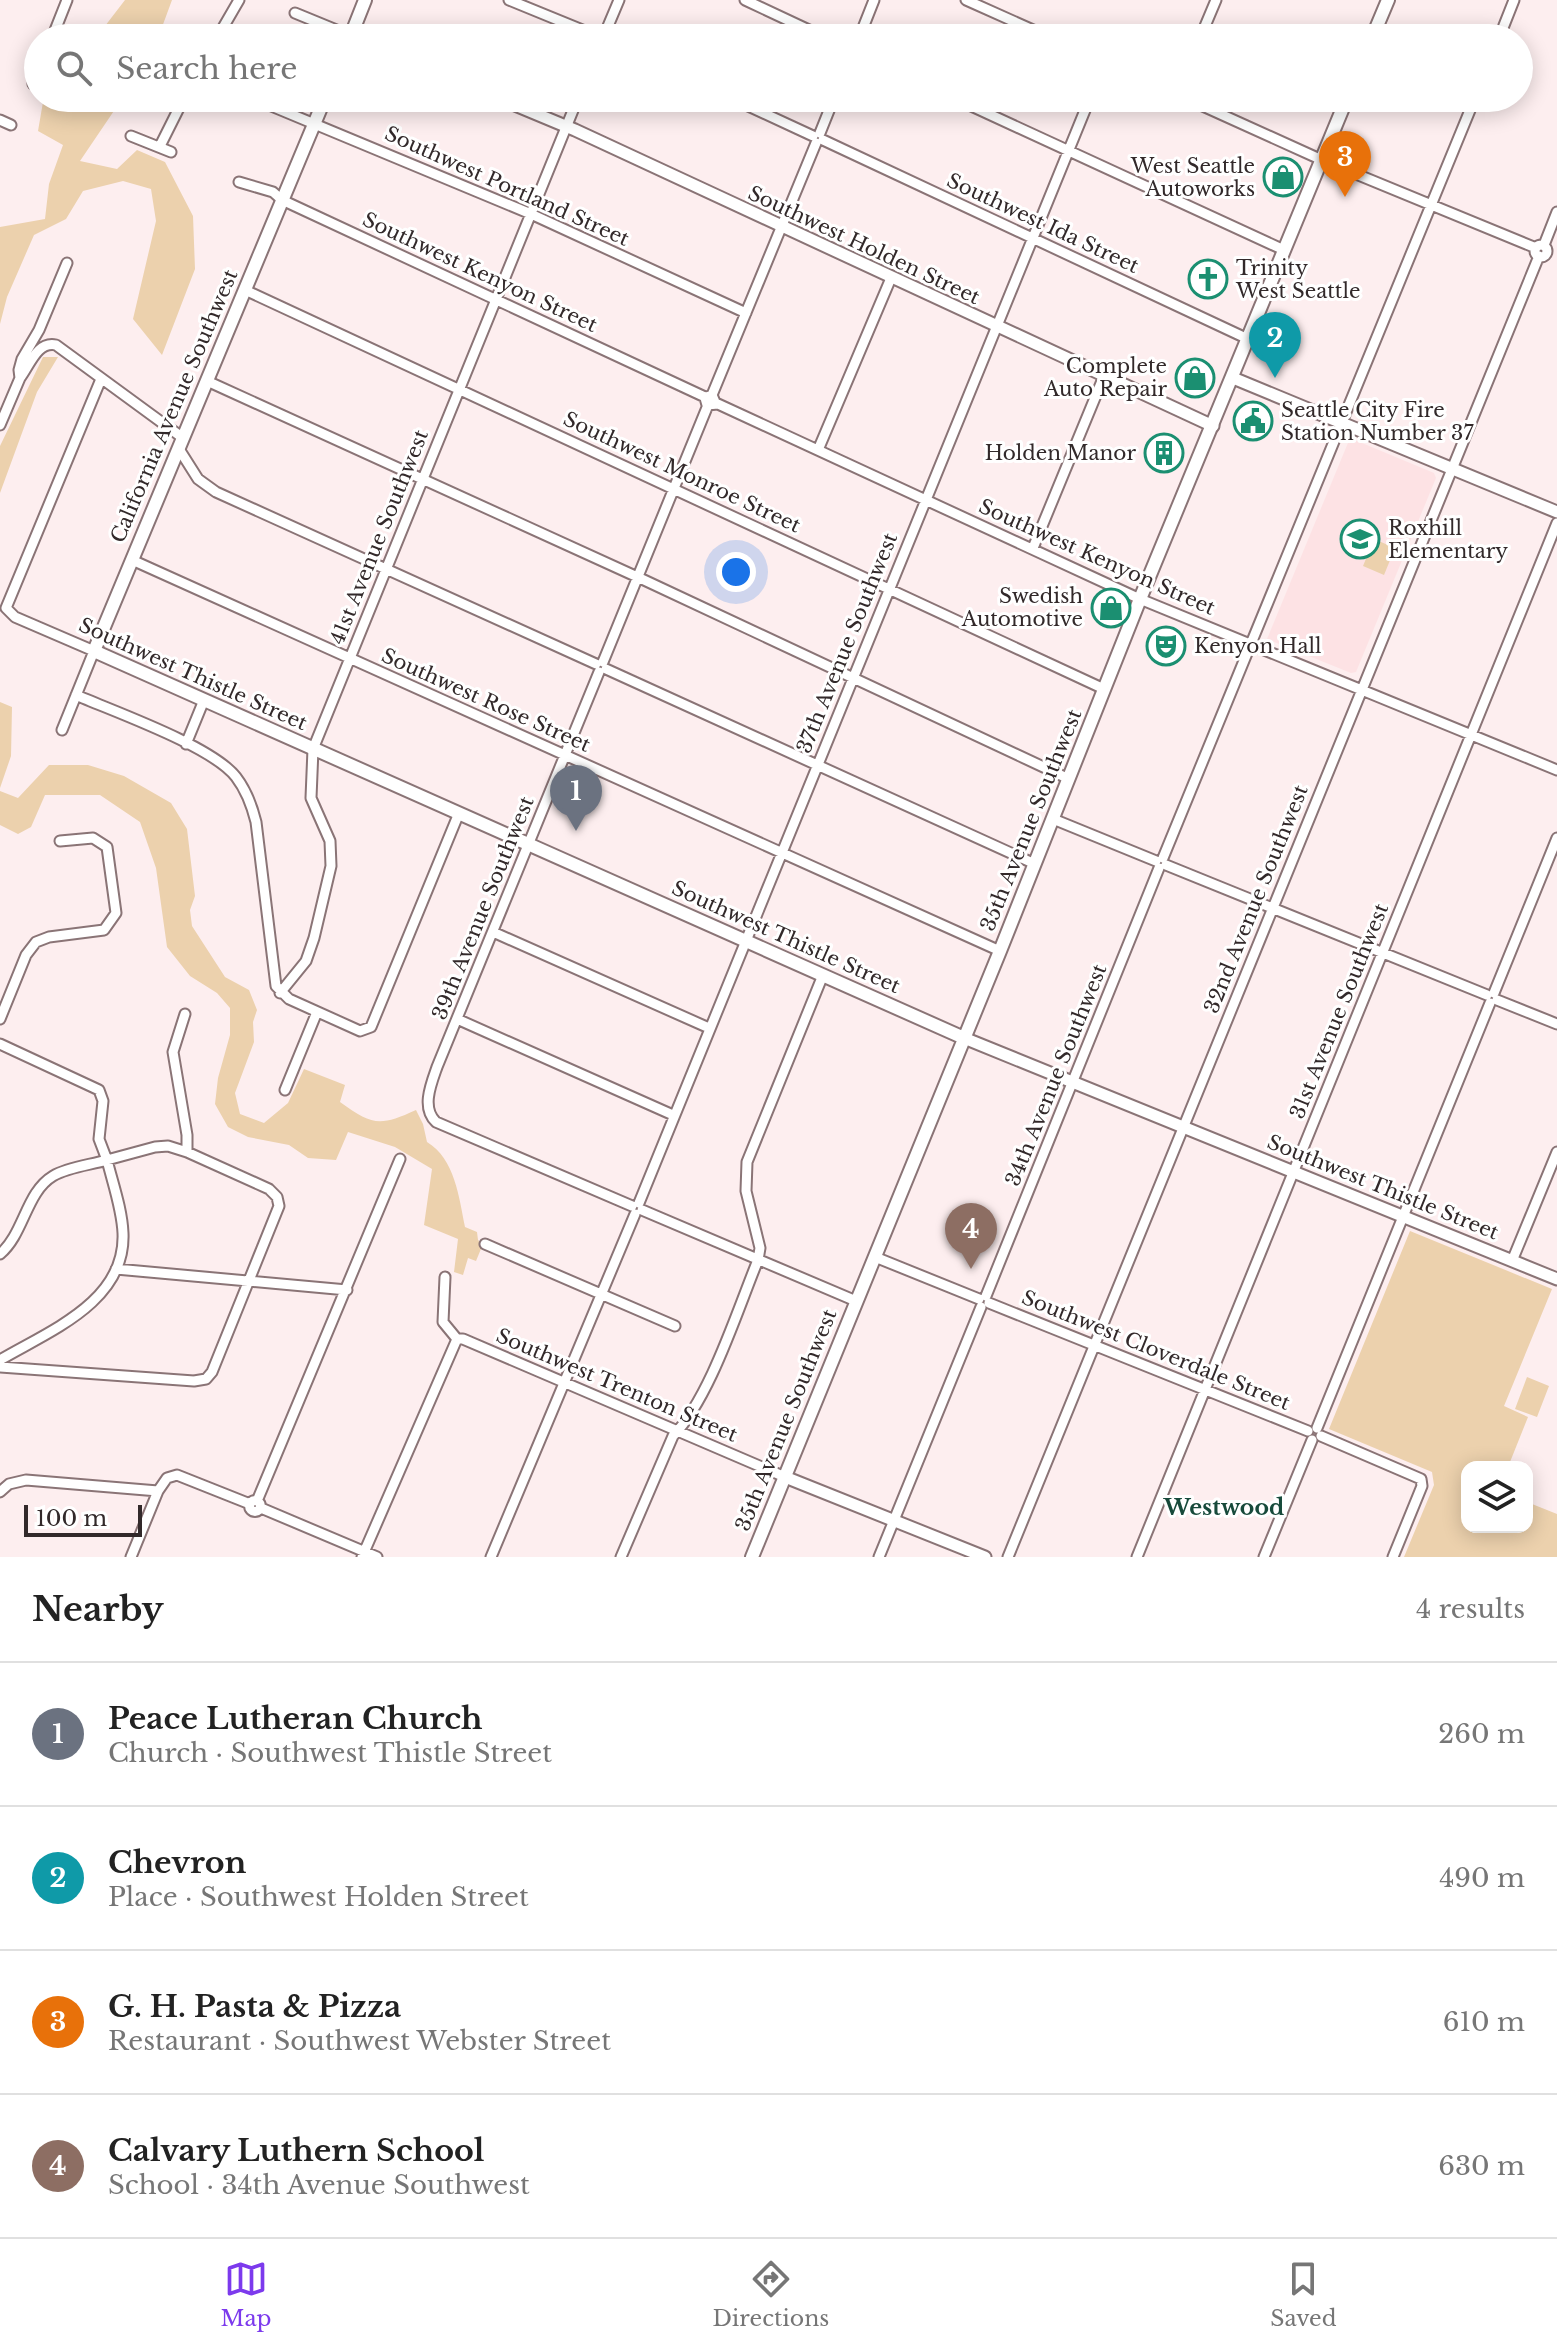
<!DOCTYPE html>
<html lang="en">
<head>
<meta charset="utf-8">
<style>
  :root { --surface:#fff; --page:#f6f6f6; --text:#222; --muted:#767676; --line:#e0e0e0; --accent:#7c3aed }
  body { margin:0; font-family:"Libre Baskerville",serif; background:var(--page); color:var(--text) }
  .controls { position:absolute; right:24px; bottom:24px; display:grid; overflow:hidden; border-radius:16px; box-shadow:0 4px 20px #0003 }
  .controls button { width:72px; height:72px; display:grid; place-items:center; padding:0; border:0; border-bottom:2px solid var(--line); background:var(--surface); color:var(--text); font:40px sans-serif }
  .scale { position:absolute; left:24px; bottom:20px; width:118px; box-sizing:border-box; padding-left:8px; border:4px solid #32292a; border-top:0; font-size:22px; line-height:28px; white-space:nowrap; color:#32292a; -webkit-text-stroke:6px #fff; paint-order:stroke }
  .you { position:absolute; left:736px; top:572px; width:28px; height:28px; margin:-20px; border:6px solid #fff; border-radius:50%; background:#1a73e8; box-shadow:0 0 0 12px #1a73e833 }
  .badge { display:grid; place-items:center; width:52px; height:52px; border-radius:50%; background:var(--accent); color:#fff; font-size:26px; font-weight:700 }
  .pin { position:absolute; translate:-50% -66px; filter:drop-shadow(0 2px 4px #0008) }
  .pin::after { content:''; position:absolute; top:42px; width:28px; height:24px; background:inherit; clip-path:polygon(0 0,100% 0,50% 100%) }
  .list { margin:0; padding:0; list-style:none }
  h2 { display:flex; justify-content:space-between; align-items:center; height:104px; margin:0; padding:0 32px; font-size:34px }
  h2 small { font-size:26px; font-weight:400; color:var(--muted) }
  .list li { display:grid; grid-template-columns:52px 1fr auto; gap:24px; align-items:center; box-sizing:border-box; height:144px; padding:0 32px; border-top:2px solid var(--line) }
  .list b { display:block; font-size:30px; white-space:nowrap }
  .list p { margin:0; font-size:26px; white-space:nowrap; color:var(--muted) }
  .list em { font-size:26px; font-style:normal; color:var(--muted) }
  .icon { flex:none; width:44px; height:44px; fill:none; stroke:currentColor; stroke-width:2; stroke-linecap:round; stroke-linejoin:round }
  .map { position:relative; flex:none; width:1557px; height:1557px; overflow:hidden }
  .search { position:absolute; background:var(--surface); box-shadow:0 4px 20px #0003; left:24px; right:24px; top:24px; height:88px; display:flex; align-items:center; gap:20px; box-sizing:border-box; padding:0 28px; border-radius:44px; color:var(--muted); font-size:30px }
  .sheet { height:680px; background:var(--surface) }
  nav { display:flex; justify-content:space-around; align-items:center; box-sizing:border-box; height:112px; border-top:2px solid var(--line); background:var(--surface); font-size:22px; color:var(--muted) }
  nav a { display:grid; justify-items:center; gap:4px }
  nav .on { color:var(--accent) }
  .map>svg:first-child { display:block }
  .built { fill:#fde2e4 }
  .green { fill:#ecd1ad }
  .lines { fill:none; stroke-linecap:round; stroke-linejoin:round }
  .minor-casing { stroke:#8a7476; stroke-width:13 }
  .tertiary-casing { stroke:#8a7476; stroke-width:15 }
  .secondary-casing { stroke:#8a7476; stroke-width:16 }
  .minor { stroke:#fff; stroke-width:9 }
  .tertiary { stroke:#fff; stroke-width:11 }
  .secondary { stroke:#fff; stroke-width:12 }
  .labels { text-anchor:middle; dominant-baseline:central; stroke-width:6; stroke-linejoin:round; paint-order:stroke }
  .poi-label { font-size:20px; fill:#32292a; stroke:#fff; text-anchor:end }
  .street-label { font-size:20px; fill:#32292a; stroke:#fff }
  .neighbourhood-label { font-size:22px; font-weight:bold; fill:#174a3b; stroke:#fff }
</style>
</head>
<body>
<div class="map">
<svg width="1557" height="1557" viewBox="0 0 1557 1557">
  <rect width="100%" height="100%" fill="#fdeeef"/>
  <path class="built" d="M1350,438L1434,473L1436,478L1356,672L1351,673L1267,639Z"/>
  <path class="green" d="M125,0H172L158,38H102L105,26Z
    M73,98H129L122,99L80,161L117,169L137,150L165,162L193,216L195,269L162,355L133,319L156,221L151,189L123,181L83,191L66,219L34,235L7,297L0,324V227L45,219L49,184L63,145L38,131L43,102L68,111Z
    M43,357H58L37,392L0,493V446Z
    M1374,539L1395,548L1384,575L1363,566Z
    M0,702L12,707L11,756L0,788Z
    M49,765H88L124,776L171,803L187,829L195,896L190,910L192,926L225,977L249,990L257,1010L253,1022L254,1042L235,1093L240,1114L264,1123L288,1103L304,1069L345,1085L340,1102C372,1125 379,1127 416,1110L423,1124L427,1142C455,1159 459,1197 465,1227L477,1232L478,1240L483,1244L476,1261L468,1258L463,1275L454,1272L458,1239L424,1225L432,1169L395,1147L348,1132L336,1160L308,1158L289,1145L248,1137L228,1127L215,1104L218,1078L230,1035V1008L217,993L190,976L167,947L156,868L140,822L100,795H45L31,827L18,834L0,825V791L18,798Z
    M1410,1231L1552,1289L1504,1406L1528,1417L1508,1467H1467V1527H1527V1502L1557,1514V1557H1404L1434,1485L1432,1472L1329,1429Z
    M1527,1377L1549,1386L1537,1417L1515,1409Z"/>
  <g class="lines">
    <defs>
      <path id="minor" d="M509,0L602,38
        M745,0L826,38
        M966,0L1051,38
        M295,13L351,36
        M52,38L67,0
        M217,38L239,0
        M603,38L619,0
        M859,38L874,0
        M1200,38L1216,0
        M1499,38L1514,0
        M33,84L38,72
        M252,98L531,214L746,313
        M731,98L813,136
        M954,98L1284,250
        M1185,98L1322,160L1536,248
        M0,120L11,125
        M820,133L834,98
        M131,136L171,152
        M823,140L1248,339
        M160,146L184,98
        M239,182L273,192L282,200L705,397
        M1535 251a6 6 0 1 1 12 0a6 6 0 1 1-12 0Z
        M1544,245L1557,212
        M245,290L1104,689
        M20,378C30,365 37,341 56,345L183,438
        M207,381L644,580L1069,779
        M712,395L816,143
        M715,402L712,395L705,398L707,405L718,404L1140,599L1557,770
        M0,425L20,378L19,370L22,359L39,330L67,263
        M179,449L198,479L216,492L596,664
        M818,450L891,278
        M1033,548L1104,376
        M132,560L1000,951
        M603,662L708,405
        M606,669L1035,864
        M599,672L437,1067C431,1084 421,1108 436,1122L632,1206
        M76,695C115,712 212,746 236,777C246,790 252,806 256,822L276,986L289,999L360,1031L371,1027L459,813
        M62,730L94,651L15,617L6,608L101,379
        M186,744L204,700
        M1053,819L1156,861
        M1163,858L1475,98
        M1166,865L1487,995
        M493,932L709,1028
        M280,993L306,961L314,938L331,866L330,841L311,798L313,749L578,98
        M1494,993L1557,838
        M1497,1000L1557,1024
        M185,1014L173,1052L187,1135V1152
        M0,1019L26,955L36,942L49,937L104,930L116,913L107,847L93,838L60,841
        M457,1019L673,1115
        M0,1044L99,1090L103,1101L99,1139L107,1160L155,1147L168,1146L187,1152L269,1189L277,1197L279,1206L212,1372L206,1379L194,1381L0,1367
        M285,1090L317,1012
        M639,1203L1090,98
        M642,1210L856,1301
        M485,1244L675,1326
        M0,1254C24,1234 26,1192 53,1176C68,1167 90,1165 107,1160C113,1184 122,1209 123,1233C126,1302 49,1331 0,1360
        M875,1257L979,1299
        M1512,1261L1557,1152
        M116,1269L347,1290
        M445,1277L443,1322L457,1339
        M986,1296L1159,868
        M989,1303L1308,1431
        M457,1339H463L785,1477
        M1317,1428L1490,1003
        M1321,1436L1421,1479L1422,1486L1393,1557
        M0,1492L9,1484L26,1480L158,1491L167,1478L177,1475L250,1504
        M249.5 1506a5.5 5.5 0 1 1 11 0a5.5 5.5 0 1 1-11 0Z
        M257,1501L400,1159
        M261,1508L377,1557
        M131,1557L158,1491
        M362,1557L457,1339
        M491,1557L635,1214
        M621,1557L673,1436C710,1398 737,1311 758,1260L760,1248L746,1191L747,1162L823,975
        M879,1557L981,1307
        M1008,1557L1539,256
        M1137,1557L1557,523
        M1264,1557L1312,1440"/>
      <path id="tertiary" d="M498,98L575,130L1213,426
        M1233,378L1557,512
        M964,1038L1557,1279
        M785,1477L985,1557"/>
      <path id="secondary" d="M350,38L365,0
        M1372,38L1388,0
        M325,98L94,651L964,1038
        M752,1557L1000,951L1140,599L1347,98"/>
    </defs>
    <use href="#minor" class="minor-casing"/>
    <use href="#tertiary" class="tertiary-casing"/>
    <use href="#secondary" class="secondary-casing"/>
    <use href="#minor" class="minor"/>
    <use href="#tertiary" class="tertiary"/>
    <use href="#secondary" class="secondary"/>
  </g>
  <defs>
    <symbol id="shop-ring" viewBox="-11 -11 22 22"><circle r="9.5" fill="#fff" stroke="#1b8f71" stroke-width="1.5"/><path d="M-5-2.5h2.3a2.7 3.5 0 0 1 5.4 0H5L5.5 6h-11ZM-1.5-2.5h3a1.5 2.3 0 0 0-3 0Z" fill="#1b8f71"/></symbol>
    <symbol id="church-ring" viewBox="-11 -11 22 22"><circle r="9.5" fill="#fff" stroke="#1b8f71" stroke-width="1.5"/><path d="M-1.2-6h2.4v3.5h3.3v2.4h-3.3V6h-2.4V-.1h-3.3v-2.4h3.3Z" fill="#1b8f71"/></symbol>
    <symbol id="civic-ring" viewBox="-11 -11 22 22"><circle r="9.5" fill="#fff" stroke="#1b8f71" stroke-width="1.5"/><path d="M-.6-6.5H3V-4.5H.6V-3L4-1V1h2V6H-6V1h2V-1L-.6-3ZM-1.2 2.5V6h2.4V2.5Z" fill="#1b8f71"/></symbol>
    <symbol id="building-ring" viewBox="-11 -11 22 22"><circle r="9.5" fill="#fff" stroke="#1b8f71" stroke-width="1.5"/><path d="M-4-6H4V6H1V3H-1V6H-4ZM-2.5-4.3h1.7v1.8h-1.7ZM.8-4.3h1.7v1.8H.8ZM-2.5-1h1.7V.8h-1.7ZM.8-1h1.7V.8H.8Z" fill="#1b8f71"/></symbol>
    <symbol id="school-ring" viewBox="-11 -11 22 22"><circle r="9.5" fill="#fff" stroke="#1b8f71" stroke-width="1.5"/><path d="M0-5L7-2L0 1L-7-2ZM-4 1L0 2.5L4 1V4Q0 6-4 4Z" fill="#1b8f71"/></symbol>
    <symbol id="theatre-ring" viewBox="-11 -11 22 22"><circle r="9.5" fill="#fff" stroke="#1b8f71" stroke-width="1.5"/><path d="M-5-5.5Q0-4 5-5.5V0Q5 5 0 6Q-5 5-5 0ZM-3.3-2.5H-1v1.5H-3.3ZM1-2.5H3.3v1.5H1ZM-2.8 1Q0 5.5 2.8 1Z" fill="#1b8f71"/></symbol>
  </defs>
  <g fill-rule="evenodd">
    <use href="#shop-ring" x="1261" y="155" width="44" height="44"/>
    <use href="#church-ring" x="1186" y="257" width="44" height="44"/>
    <use href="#shop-ring" x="1173" y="356" width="44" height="44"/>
    <use href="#civic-ring" x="1231" y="399" width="44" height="44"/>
    <use href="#building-ring" x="1142" y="431" width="44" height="44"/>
    <use href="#school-ring" x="1338" y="517" width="44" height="44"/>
    <use href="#shop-ring" x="1089" y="586" width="44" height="44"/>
    <use href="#theatre-ring" x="1144" y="624" width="44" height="44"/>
  </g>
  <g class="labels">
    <g class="poi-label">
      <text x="1255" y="166">West Seattle<tspan x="1255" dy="23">Autoworks</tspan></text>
      <text x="1236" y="268" text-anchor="start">Trinity<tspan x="1236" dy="23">West Seattle</tspan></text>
      <text x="1167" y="366">Complete<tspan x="1167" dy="23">Auto Repair</tspan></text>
      <text x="1281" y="410" text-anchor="start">Seattle City Fire<tspan x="1281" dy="23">Station Number 37</tspan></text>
      <text x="1136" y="453">Holden Manor</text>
      <text x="1388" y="528" text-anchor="start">Roxhill<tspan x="1388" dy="23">Elementary</tspan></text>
      <text x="1083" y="596">Swedish<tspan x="1083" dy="23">Automotive</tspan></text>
      <text x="1194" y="646" text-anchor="start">Kenyon Hall</text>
    </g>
    <g class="street-label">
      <text transform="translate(507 186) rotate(24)">Southwest Portland Street</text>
      <text transform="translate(1043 223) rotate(25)">Southwest Ida Street</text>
      <text transform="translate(864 245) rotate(25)">Southwest Holden Street</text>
      <text transform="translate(480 272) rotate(25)">Southwest Kenyon Street</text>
      <text transform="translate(174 406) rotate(-67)">California Avenue Southwest</text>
      <text transform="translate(682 472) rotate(25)">Southwest Monroe Street</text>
      <text transform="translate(379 537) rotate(-68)">41st Avenue Southwest</text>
      <text transform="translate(1097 557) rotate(24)">Southwest Kenyon Street</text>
      <text transform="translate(847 643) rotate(-68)">37th Avenue Southwest</text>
      <text transform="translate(193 674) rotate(24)">Southwest Thistle Street</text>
      <text transform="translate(486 700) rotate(24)">Southwest Rose Street</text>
      <text transform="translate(1031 820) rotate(-68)">35th Avenue Southwest</text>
      <text transform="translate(1256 899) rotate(-68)">32nd Avenue Southwest</text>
      <text transform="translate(483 908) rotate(-68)">39th Avenue Southwest</text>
      <text transform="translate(786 937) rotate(24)">Southwest Thistle Street</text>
      <text transform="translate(1339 1011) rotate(-68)">31st Avenue Southwest</text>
      <text transform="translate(1056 1075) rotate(-68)">34th Avenue Southwest</text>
      <text transform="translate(1383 1187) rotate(22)">Southwest Thistle Street</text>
      <text transform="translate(1156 1350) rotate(22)">Southwest Cloverdale Street</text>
      <text transform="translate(617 1385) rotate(23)">Southwest Trenton Street</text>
      <text transform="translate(786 1420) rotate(-68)">35th Avenue Southwest</text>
    </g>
    <g class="neighbourhood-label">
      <text x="1224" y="1507">Westwood</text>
    </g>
  </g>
</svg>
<div class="controls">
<button><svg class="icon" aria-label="layers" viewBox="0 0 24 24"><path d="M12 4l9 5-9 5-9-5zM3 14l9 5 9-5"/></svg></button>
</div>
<div class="scale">100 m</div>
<div class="you"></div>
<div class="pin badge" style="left:576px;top:831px;background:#6b7280">1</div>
<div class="pin badge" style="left:1275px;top:378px;background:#0f9aa8">2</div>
<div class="pin badge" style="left:1345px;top:197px;background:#e8710a">3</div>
<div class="pin badge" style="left:971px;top:1269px;background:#8d6e63">4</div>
<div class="search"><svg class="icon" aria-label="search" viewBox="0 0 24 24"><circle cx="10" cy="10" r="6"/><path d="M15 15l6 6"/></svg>Search here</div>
</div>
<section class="sheet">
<h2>Nearby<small>4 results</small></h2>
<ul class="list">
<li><span class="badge" style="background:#6b7280">1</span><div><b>Peace Lutheran Church</b><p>Church · Southwest Thistle Street</p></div><em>260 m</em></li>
<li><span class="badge" style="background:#0f9aa8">2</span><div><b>Chevron</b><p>Place · Southwest Holden Street</p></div><em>490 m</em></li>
<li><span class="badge" style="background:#e8710a">3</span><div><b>G. H. Pasta &amp; Pizza</b><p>Restaurant · Southwest Webster Street</p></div><em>610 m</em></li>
<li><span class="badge" style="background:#8d6e63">4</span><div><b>Calvary Luthern School</b><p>School · 34th Avenue Southwest</p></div><em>630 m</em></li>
</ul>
</section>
<nav>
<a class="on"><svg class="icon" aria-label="map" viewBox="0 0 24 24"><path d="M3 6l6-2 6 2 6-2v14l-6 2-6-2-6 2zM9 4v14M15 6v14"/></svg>Map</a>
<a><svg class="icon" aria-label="directions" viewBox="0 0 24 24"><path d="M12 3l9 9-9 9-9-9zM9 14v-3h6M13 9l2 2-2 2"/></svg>Directions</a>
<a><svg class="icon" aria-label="saved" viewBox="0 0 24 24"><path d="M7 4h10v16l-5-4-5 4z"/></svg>Saved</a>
</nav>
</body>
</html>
